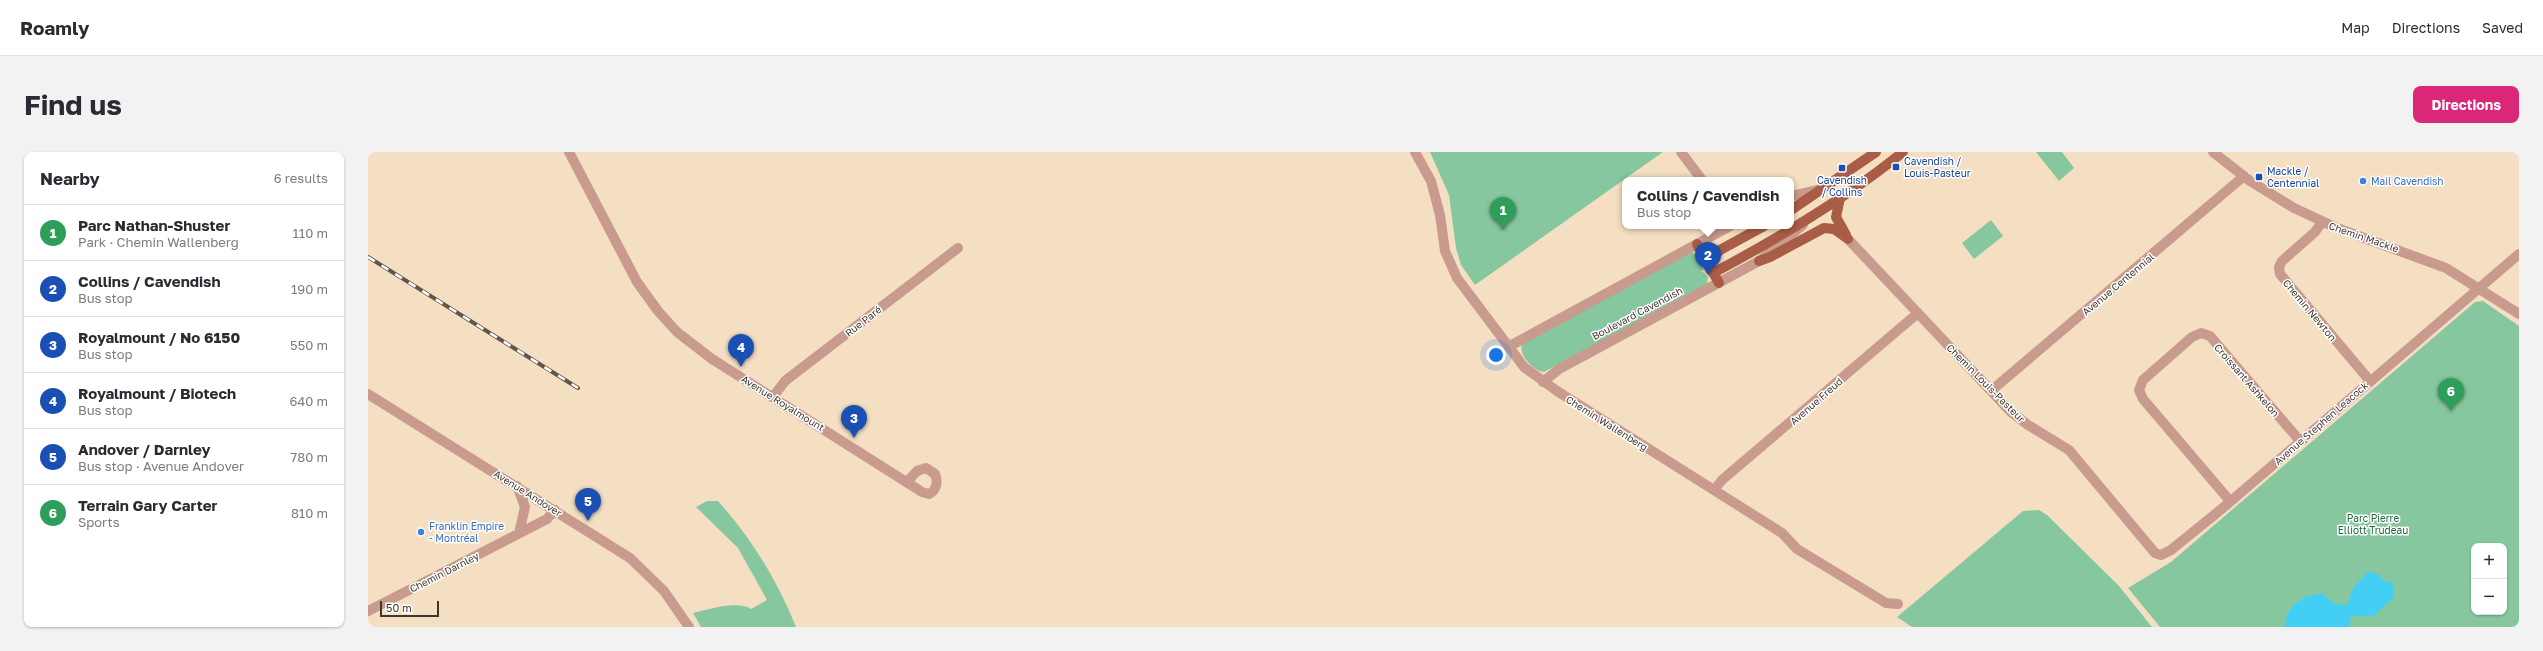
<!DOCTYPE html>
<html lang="en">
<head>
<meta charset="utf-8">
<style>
  :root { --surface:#fff; --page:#f2f2f3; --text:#2b2b33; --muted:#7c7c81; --line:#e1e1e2; --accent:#db2777 }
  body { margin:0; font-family:"Golos Text",sans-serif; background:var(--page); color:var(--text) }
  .controls { position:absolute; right:12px; bottom:12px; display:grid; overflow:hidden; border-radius:8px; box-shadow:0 1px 3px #0004 }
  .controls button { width:36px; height:36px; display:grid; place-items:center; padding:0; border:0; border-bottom:1px solid var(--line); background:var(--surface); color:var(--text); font:20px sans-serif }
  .scale { position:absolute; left:12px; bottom:10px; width:59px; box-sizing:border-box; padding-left:4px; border:2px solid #3f372c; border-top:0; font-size:11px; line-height:14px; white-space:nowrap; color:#3f372c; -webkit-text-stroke:3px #fff; paint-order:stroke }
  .you { position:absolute; left:1128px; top:203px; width:14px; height:14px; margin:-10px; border:3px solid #fff; border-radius:50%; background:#1a73e8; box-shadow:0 0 0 6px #1a73e833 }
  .badge { display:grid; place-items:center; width:26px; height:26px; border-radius:50%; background:var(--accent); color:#fff; font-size:13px; font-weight:700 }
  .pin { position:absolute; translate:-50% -33px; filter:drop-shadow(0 1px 2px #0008) }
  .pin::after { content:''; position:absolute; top:21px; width:14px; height:12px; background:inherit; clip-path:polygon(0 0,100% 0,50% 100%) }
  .popup { position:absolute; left:1254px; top:25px; width:172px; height:52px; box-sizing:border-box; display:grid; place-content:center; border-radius:8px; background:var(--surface); filter:drop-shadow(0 1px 3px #0005); font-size:13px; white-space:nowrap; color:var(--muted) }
  .popup b { font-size:15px; color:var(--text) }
  .popup::after { content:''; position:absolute; left:50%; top:100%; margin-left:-8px; border:8px solid transparent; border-top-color:var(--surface) }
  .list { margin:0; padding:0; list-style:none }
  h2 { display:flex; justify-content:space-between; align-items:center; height:52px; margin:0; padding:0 16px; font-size:17px }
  h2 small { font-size:13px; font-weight:400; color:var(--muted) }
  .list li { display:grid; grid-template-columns:26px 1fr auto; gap:12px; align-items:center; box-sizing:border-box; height:56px; padding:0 16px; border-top:1px solid var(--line) }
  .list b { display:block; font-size:15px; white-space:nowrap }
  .list p { margin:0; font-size:13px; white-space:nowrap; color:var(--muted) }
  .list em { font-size:13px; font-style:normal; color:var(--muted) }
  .map { position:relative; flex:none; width:2151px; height:475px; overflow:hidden; border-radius:8px }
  header { display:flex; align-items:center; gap:24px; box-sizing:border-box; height:56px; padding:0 20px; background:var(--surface); border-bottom:1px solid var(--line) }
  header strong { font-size:19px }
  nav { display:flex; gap:22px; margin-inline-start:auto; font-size:14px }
  .intro { display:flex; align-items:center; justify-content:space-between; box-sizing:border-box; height:96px; padding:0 24px }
  h1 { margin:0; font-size:28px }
  .button { padding:10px 18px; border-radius:8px; background:var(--accent); color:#fff; font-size:14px; font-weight:700 }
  main { display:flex; gap:24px; padding:0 24px }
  aside { flex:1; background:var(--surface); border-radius:8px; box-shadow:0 1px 3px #0004 }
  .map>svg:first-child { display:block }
  .green { fill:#87c79f; fill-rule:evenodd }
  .water { fill:#43cff3 }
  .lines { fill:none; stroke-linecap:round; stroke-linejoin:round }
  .minor { stroke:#c89b8e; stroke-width:10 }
  .major { stroke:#aa5d46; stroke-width:10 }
  .rail-casing { stroke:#605547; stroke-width:4 }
  .rail { stroke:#fff; stroke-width:2.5; stroke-dasharray:8; stroke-linecap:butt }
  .transit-dot { fill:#1a4fb4; stroke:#fff; stroke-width:1.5 }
  .shop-dot { fill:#3f7fe0; stroke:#fff; stroke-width:1.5 }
  .labels { text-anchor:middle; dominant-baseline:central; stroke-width:3; stroke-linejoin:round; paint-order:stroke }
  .transit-label { font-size:10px; fill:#164399; stroke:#fff; text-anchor:start }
  .shop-label { font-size:10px; fill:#366cbe; stroke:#fff; text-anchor:start }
  .street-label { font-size:10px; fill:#3f372c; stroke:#fff }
  .park-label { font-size:10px; fill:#1e6540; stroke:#fff }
</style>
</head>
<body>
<header>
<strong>Roamly</strong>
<nav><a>Map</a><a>Directions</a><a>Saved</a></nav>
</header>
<div class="intro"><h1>Find us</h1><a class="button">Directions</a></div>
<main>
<aside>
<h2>Nearby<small>6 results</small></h2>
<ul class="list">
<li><span class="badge" style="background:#2e9e5b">1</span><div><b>Parc Nathan-Shuster</b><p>Park · Chemin Wallenberg</p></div><em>110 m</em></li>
<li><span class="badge" style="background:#1a4fb4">2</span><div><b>Collins / Cavendish</b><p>Bus stop</p></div><em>190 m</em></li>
<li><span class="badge" style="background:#1a4fb4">3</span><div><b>Royalmount / No 6150</b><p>Bus stop</p></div><em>550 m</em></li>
<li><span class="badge" style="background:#1a4fb4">4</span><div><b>Royalmount / Biotech</b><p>Bus stop</p></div><em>640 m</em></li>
<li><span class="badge" style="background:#1a4fb4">5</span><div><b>Andover / Darnley</b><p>Bus stop · Avenue Andover</p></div><em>780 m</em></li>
<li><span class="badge" style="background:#2e9e5b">6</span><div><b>Terrain Gary Carter</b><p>Sports</p></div><em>810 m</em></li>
</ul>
</aside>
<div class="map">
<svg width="2151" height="475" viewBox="0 0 2151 475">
  <rect width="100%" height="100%" fill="#f4dfc3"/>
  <path class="green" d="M1062,0H1295L1107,133L1093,113L1088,96L1081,43Z
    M1668,0H1694L1706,16L1691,29Z
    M1623,68L1635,84L1606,107L1594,91Z
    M1323,100L1328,103L1336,117L1333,119L1340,125L1339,132L1176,220C1166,219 1150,203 1154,192Z
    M2115,149L2151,174V475H1792L1760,436L1803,410L2107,150ZM2106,394H2136V460H2106Z
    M339,349H350C384,387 409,428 428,475H333L325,461C339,457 372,448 383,457L399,448L370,396L328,355Z
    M1671,358L1679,363L1751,434L1784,475H1544L1529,465L1655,359Z"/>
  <path class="water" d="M2000,420L2010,422L2018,431L2022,428L2026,435V445L2005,464H1985L1982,466L1981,475H1917C1917,454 1936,441 1955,442L1967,452L1979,453L1986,435Z"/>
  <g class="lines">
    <path class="minor" d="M201,0L269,130L290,159L309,180L344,207L554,340L561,342C569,338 570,330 567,322L558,316L549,319L539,330
      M1047,0L1063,29L1072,63L1077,99L1089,126L1156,215L1189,239L1414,381L1429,397L1518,451L1530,452
      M1313,0L1334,28
      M1845,0L1882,29L1926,56L1969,76L2078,116L2151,162
      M1423,44L1453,37
      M1954,70L1947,80L1914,109L1911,115L1912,122L2002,229
      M1480,87L1643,260L1660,273L1701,298L1787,401L1793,403L1803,398L1856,355L2151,102
      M1140,195L1362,74
      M1175,230L1191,217L1391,109L1435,73
      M1624,238L1876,24
      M0,242L262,406L296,439L321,475
      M405,245L417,229L590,96
      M149,334L157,355L151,381
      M1346,338L1354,328L1550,161
      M1862,349L1775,247L1771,238L1775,228L1824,185L1833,181L1842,184L1932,289
      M0,459L179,367L187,358"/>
    <path class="major" d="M1472,46L1468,65L1478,83
      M1423,58L1508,0
      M1329,92L1351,131
      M1391,109L1402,105L1456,76L1466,77L1480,87
      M1340,111L1352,98L1396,74
      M1345,121C1411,86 1477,47 1535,0"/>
    <defs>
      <path id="rail" d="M0,105L210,236"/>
    </defs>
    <use href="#rail" class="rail-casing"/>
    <use href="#rail" class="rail"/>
  </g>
  <g class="transit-dot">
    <rect x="1524" y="11" width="8" height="8" rx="2"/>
    <rect x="1470" y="12" width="8" height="8" rx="2"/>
    <rect x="1887" y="21" width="8" height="8" rx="2"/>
  </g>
  <g class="shop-dot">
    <circle cx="1995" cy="29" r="4"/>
    <circle cx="53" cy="380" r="4"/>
  </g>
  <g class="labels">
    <g class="transit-label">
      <text x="1536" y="9">Cavendish /<tspan x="1536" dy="12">Louis-Pasteur</tspan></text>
      <text x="1899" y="19">Mackle /<tspan x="1899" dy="12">Centennial</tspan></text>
      <text x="1474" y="28" text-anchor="middle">Cavendish<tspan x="1474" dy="12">/ Collins</tspan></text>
    </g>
    <g class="shop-label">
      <text x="2003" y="29">Mail Cavendish</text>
      <text x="61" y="374">Franklin Empire<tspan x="61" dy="12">- Montréal</tspan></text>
    </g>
    <g class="street-label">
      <text transform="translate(1996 85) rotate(19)">Chemin Mackle</text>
      <text transform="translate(1750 132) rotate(-40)">Avenue Centennial</text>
      <text transform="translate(1942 158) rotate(50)">Chemin Newton</text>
      <text transform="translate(1269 161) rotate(-28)">Boulevard Cavendish</text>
      <text transform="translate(495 169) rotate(-38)">Rue Paré</text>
      <text transform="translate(1879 228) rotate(49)">Croissant Ashkelon</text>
      <text transform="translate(1618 231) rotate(45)">Chemin Louis-Pasteur</text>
      <text transform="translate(1448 249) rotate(-41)">Avenue Freud</text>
      <text transform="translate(415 251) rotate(32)">Avenue Royalmount</text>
      <text transform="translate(1239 271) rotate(32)">Chemin Wallenberg</text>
      <text transform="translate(1953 271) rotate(-41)">Avenue Stephen Leacock</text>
      <text transform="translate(160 341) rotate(32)">Avenue Andover</text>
      <text transform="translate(76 420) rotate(-27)">Chemin Darnley</text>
    </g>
    <g class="park-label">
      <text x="2005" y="366">Parc Pierre<tspan x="2005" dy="12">Elliott Trudeau</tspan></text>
    </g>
  </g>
</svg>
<div class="controls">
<button>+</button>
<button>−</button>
</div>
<div class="scale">50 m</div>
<div class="you"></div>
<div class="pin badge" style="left:1135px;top:78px;background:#2e9e5b">1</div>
<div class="pin badge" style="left:1340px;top:123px;background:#1a4fb4">2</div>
<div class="popup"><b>Collins / Cavendish</b>Bus stop</div>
<div class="pin badge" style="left:486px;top:286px;background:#1a4fb4">3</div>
<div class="pin badge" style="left:373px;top:215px;background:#1a4fb4">4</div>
<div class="pin badge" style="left:220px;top:369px;background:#1a4fb4">5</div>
<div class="pin badge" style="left:2083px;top:259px;background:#2e9e5b">6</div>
</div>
</main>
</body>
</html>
